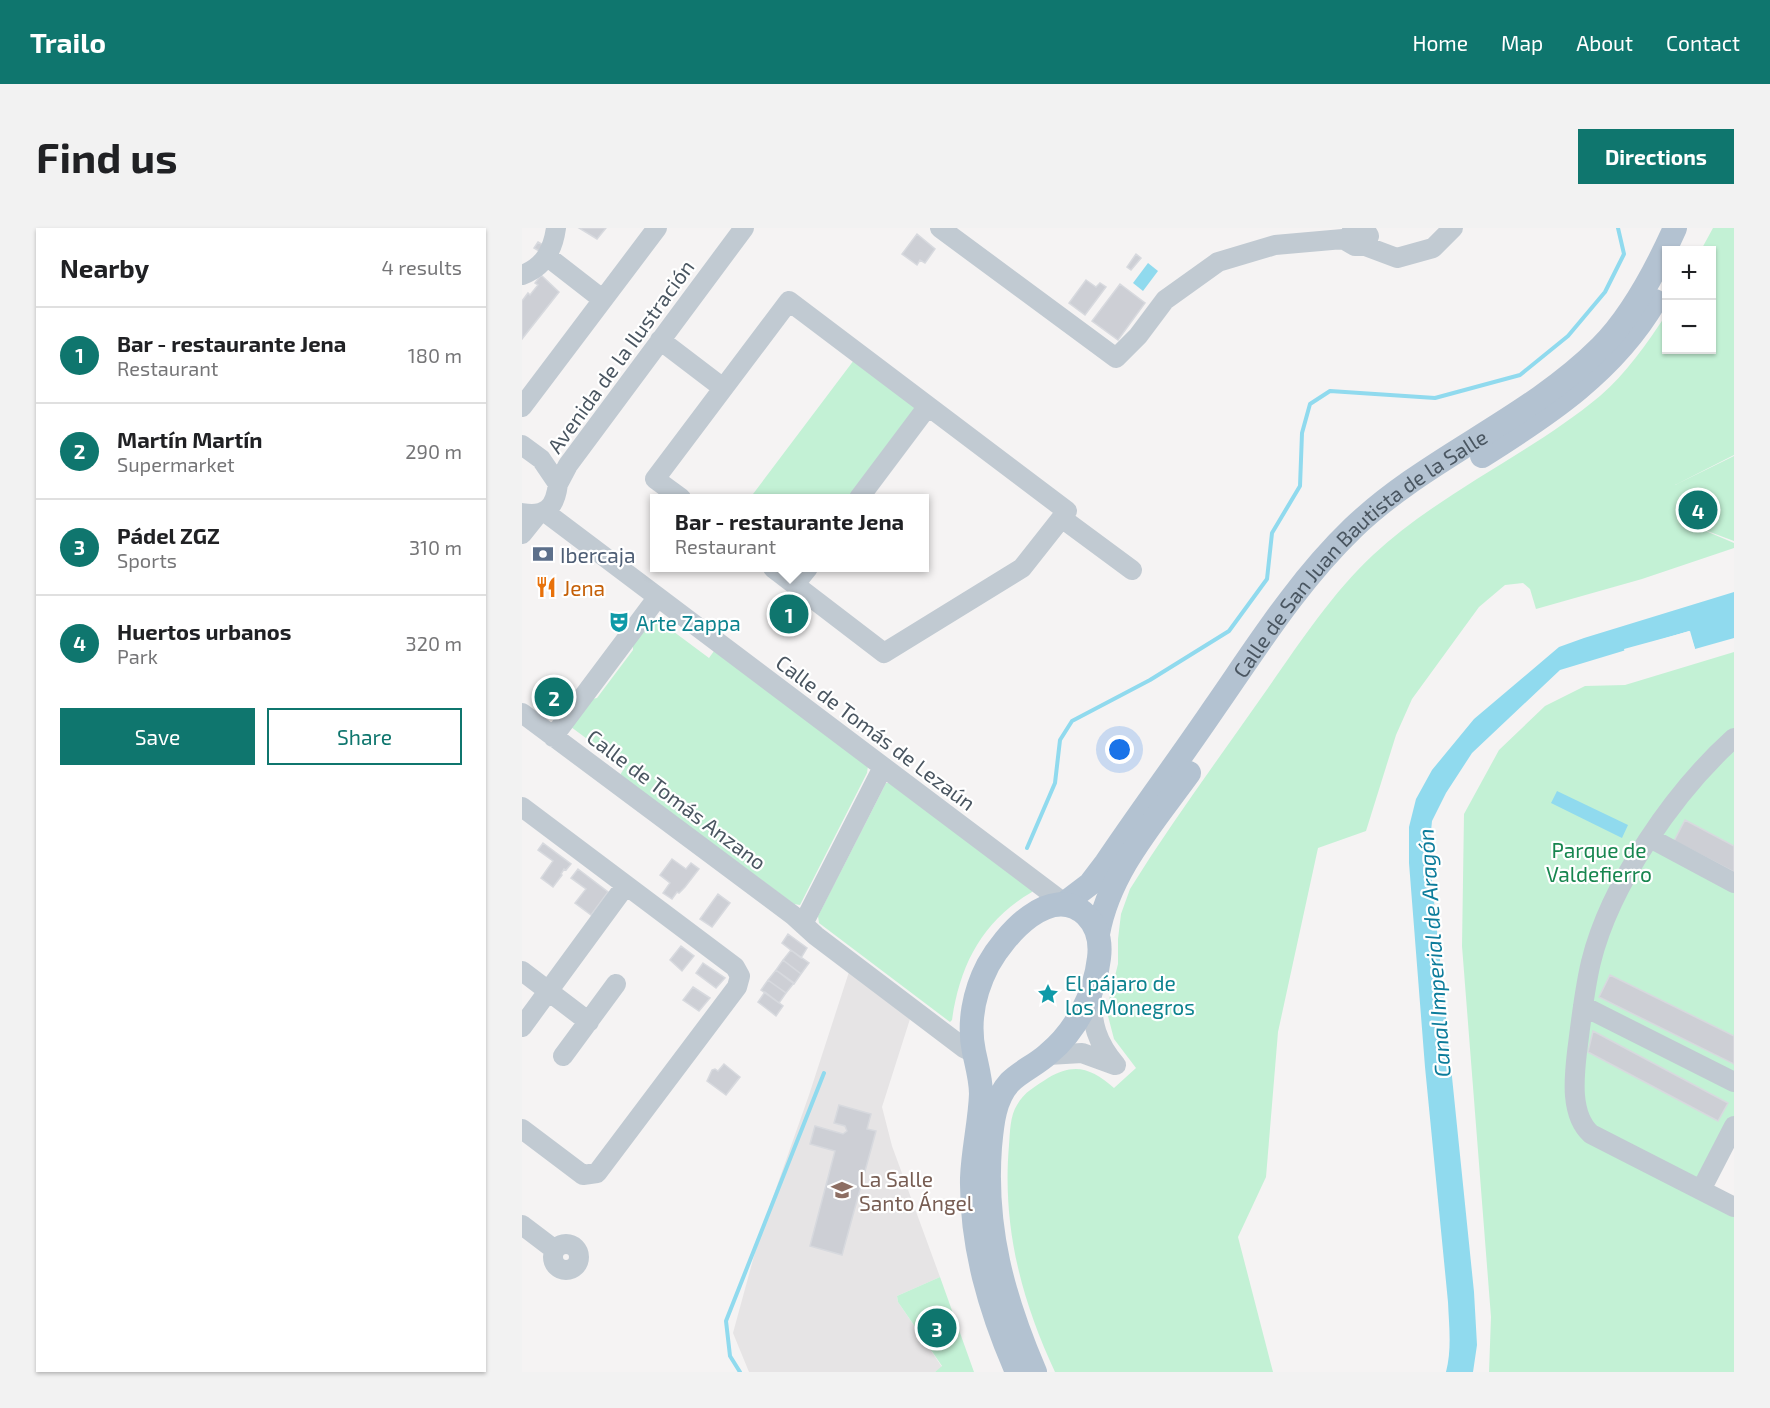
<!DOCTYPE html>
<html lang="en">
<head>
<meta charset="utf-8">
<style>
  :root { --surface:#fff; --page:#f2f2f2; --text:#202124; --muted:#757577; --line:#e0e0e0; --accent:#0f766e }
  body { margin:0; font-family:"Exo 2",sans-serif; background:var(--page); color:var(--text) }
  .controls { position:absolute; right:18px; top:18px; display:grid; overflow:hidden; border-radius:0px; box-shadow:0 2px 4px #0004 }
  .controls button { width:54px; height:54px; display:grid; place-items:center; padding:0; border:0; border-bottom:2px solid var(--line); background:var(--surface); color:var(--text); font:30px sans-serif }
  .you { position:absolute; left:598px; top:522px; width:21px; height:21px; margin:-15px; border:4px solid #fff; border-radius:50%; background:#1a73e8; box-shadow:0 0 0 9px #1a73e833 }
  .badge { display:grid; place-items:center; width:39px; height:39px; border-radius:50%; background:var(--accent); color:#fff; font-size:20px; font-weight:700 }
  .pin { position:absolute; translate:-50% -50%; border:3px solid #fff; box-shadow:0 2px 6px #0006 }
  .popup { position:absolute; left:128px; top:266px; width:279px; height:78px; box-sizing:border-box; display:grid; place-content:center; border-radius:0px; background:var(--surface); filter:drop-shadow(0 2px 4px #0005); font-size:20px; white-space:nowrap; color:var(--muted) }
  .popup b { font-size:22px; color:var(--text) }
  .popup::after { content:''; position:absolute; left:50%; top:100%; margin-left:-12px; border:12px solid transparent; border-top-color:var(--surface) }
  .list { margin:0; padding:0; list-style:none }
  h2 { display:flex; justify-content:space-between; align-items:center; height:78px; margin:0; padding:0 24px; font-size:26px }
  h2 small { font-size:20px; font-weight:400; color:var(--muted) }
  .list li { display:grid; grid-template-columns:39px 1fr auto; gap:18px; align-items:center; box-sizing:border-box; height:96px; padding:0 24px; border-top:2px solid var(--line) }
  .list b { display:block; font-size:22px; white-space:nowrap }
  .list p { margin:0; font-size:20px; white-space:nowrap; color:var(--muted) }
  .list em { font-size:20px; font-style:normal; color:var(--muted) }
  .actions { display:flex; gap:12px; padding:18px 24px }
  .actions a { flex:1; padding:14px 0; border:2px solid var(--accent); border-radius:0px; text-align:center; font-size:21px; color:var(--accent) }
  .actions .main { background:var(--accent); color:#fff }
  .map { position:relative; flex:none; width:1212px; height:1144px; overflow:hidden; border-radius:0px }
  header { display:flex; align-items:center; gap:36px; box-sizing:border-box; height:84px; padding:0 30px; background:var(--accent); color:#fff }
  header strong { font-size:28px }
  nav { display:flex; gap:33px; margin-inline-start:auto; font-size:21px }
  .intro { display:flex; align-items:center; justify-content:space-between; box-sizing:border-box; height:144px; padding:0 36px }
  h1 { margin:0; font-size:42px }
  .button { padding:15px 27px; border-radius:0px; background:var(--accent); color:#fff; font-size:21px; font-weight:700 }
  main { display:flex; gap:36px; padding:0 36px }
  aside { flex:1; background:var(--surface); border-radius:0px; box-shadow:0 2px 4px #0004 }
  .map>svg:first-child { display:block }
  .education { fill:#e6e4e5 }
  .green { fill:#c3f1d5 }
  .water { fill:#90daee }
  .pier { fill:#f5f3f3 }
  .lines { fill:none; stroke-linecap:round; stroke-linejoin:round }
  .stream { stroke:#90daee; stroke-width:4 }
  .building { fill:#cdcfd5; stroke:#d7d9de; stroke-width:1.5 }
  .minor { stroke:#c1cad2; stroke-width:20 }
  .major { stroke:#b3c2d1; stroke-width:24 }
  .labels { text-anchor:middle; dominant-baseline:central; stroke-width:4.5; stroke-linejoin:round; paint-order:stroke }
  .street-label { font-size:21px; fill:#4a5661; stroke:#fff }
  .service-label { font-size:21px; fill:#4e5e75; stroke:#fff; text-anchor:start }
  .food-label { font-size:21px; fill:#c56008; stroke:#fff; text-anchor:start }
  .culture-label { font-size:21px; fill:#0d838f; stroke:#fff; text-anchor:start }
  .park-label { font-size:21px; fill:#17864f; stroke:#fff }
  .education-label { font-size:21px; fill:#785e54; stroke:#fff; text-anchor:start }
  .water-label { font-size:22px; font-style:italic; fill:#0c7c9b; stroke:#fff }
</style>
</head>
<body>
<header>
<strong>Trailo</strong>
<nav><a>Home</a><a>Map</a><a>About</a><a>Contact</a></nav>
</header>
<div class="intro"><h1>Find us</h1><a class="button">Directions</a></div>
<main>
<aside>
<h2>Nearby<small>4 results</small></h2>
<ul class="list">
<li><span class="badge">1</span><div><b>Bar - restaurante Jena</b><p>Restaurant</p></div><em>180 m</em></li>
<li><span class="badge">2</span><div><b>Martín Martín</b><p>Supermarket</p></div><em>290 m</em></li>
<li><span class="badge">3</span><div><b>Pádel ZGZ</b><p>Sports</p></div><em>310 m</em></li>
<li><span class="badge">4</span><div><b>Huertos urbanos</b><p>Park</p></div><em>320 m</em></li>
</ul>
<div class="actions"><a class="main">Save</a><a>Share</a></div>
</aside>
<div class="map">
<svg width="1212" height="1144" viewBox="0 0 1212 1144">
  <rect width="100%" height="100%" fill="#f5f3f3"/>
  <path class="education" d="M327,744L388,791L360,879L370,918L418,1049L375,1068L376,1074L420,1139L413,1144H227L211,1105L238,1006L287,867Z"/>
  <path class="green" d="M1191,0H1212V227L1153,257L1212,228V313L1172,298L1212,315V320L1120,351L1014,381L1008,361L1001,355L983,357L957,379L890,471L874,507L844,603L796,620L756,804L744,949L716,1009L751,1144H533C499,1071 480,998 487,917C488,904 488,888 495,877C502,864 514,858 526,850C553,834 570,841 592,860L614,840L592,811L586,788L587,772L596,736V711L599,686L608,661C649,595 695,533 739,470C773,422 808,367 851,327C917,265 1007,227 1078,168C1104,146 1125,115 1144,87V122H1190V22H1179Z
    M332,132L396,180L329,270H228Z
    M132,389L187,430L192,423L346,538L345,545L278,677L272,676L98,547L103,539L49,499L70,471L75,470L111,422V416Z
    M1212,424V892L1172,965L1212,987V1144H967L969,1089L940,718L942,586L977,522L1023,478L1063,458L1103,457Z
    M364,555H367L511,661L510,664C460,693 438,737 430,792L428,794L297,695L296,688Z
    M418,1049L452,1144H413L420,1138L376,1074L375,1068Z"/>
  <path class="water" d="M626,35L636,43L621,63L611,55Z
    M1212,364V410L1173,421L1167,403L1038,442L950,525L924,565L910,593L907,624L952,1064L955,1117L951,1144H924C930,1121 927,1098 926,1074L903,839L887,635V599L894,571L910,542L952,491L1037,419L1062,410Z
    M1035,563L1106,597L1100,610L1029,575Z"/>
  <path class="pier" d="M1168,403L1174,424L1170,422L1166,407L1103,425L1102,421Z"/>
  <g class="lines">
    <path class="stream" d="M505,620L533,555L538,512L550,493L628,452L707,403L745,351L750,305L778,258L780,205L788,176L808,163L913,170L998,147L1046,108L1083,64L1102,26L1096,0
      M218,1144L208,1128L204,1093L302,845"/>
  </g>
  <path class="building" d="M57,0H84L75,11Z
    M395,6L413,21L403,35L398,32L395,37L380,26Z
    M16,14L21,17L17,23L12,20Z
    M614,26L619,30L609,42L605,39Z
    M19,47L37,64L0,111V73L6,65L8,67L16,57L13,55Z
    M564,52L574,59L578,55L584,59L563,87L547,75Z
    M598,56L623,75L596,112L570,93Z
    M1163,592L1212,618V644L1152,613Z
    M21,615L49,636L44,642L42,641L39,646L40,647L31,659L19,650L31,633L16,622Z
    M150,631L164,641L169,635L177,641L163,659L157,665L155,664L150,671L141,665L148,655L138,647Z
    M56,641L86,664L69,687L53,675L64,661L49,650Z
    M196,666L208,675L190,699L178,691Z
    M266,706L285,720L279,730L260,715Z
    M159,718L172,728L160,743L148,732Z
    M269,722L287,735L279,746L261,732Z
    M261,732L279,746L272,756L254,742Z
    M181,735L203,750L194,760L174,745Z
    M254,742L272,755L264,765L246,752Z
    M1088,747L1212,808V836L1077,769Z
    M246,752L264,765L257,775L239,762Z
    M171,759L188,770L177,783L161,772Z
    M243,764L261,778L254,788L236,774Z
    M1071,803L1206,875L1196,893L1066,824Z
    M202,836L218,849L204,867L185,853L190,842L193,841L196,843Z
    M317,877L349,886L345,901L354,903L320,1027L288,1018L313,923L288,916L293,898L321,906L325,903L323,898L312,895Z"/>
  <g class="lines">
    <path class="minor" d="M418,0L594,130L616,108L643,72L696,34L753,17L821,11L833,18H843L847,8L843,1L830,0
      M843,18L875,30L911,20L931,0
      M26,29L80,71
      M0,47C22,39 31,22 34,0
      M138,112L201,160
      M0,179L135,0
      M0,217L19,231L36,256C33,280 24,289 0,285
      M36,256L46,237L222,0
      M159,270L133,251L267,73L545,283L500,340L362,425L251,340
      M337,270L406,178
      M23,284L542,675
      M541,291L610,342
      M0,306L16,286
      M273,356L286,340
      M0,485L272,688L294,708L442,820L452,825
      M31,509L135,370
      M1212,510C1153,563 1088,656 1069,734C1062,763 1059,794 1055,824C1052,850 1048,887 1069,906L1212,979
      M0,579L213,739L218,748L215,759L75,945L61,947L0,901
      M1128,610L1212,655
      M281,696L361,539
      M0,743L67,794
      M570,766C569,795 575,815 594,837
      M1061,778L1212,854
      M0,799L104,657
      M526,827L560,825L593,837
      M41,828L94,756
      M1179,962L1212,898
      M0,997L33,1022
      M31 1029a13 13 0 1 1 26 0a13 13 0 1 1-26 0Z"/>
    <g class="major">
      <path d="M960,228C1027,186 1092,143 1133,73"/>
      <path id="s1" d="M543,675L568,656L584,635C619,583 657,532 693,479C736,417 776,353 831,300C905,229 1006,192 1079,119C1110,88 1135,40 1153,0"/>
      <path d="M576,706C587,644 631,595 667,545"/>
      <path d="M495,1144C468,1082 449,1018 450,950C451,922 458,894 459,866C459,852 455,838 452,824C446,795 452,764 466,737C482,708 529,653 564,687C576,699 579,714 577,730C573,766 554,803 526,826C514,837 499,843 488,854C472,871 470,897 468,919C462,1001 481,1069 513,1144"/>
    </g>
  </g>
  <defs>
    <symbol id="bank-bare" viewBox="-9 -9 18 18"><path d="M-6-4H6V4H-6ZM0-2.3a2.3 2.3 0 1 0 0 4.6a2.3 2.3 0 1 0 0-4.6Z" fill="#5c6f8a" stroke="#fff" stroke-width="2.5" paint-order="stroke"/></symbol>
    <symbol id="restaurant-bare" viewBox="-9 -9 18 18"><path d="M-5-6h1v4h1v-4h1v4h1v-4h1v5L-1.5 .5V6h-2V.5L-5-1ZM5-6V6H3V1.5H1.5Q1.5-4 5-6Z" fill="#e8710a" stroke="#fff" stroke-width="2.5" paint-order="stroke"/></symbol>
    <symbol id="theatre-bare" viewBox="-9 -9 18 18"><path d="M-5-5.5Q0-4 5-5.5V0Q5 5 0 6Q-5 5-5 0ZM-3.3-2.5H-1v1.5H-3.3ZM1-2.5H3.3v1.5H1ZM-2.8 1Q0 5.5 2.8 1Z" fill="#0f9aa8" stroke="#fff" stroke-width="2.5" paint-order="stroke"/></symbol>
    <symbol id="sight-bare" viewBox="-9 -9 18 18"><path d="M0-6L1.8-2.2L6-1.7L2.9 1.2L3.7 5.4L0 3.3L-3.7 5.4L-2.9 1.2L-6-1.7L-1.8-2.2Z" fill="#0f9aa8" stroke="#fff" stroke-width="2.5" paint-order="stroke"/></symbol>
    <symbol id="school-bare" viewBox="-9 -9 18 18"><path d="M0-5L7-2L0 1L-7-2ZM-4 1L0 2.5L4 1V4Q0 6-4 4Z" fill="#8d6e63" stroke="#fff" stroke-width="2.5" paint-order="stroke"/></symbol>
  </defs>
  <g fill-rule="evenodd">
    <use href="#bank-bare" x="6" y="311" width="30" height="30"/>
    <use href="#restaurant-bare" x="9" y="344" width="30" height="30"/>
    <use href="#theatre-bare" x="82" y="379" width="30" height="30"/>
    <use href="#sight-bare" x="511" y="751" width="30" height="30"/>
    <use href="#school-bare" x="305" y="947" width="30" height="30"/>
  </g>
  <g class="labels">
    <g class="street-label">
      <text transform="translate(98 128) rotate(-54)">Avenida de la Ilustración</text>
      <text stroke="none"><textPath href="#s1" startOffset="462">Calle de San Juan Bautista de la Salle</textPath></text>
      <text transform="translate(354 504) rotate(37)">Calle de Tomás de Lezaún</text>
      <text transform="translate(155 571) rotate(37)">Calle de Tomás Anzano</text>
    </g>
    <g class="service-label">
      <text x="38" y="326">Ibercaja</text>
    </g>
    <g class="food-label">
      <text x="41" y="359">Jena</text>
    </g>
    <g class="culture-label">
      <text x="114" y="394">Arte Zappa</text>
      <text x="543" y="754">El pájaro de<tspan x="543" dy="24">los Monegros</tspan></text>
    </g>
    <g class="park-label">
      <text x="1077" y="621">Parque de<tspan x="1077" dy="24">Valdefierro</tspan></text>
    </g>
    <g class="education-label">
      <text x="337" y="950">La Salle<tspan x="337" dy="24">Santo Ángel</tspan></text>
    </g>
    <g class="water-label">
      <text transform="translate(911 725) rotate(-94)">Canal Imperial de Aragón</text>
    </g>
  </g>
</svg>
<div class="controls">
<button>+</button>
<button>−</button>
</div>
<div class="you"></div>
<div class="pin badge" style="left:267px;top:386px">1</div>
<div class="popup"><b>Bar - restaurante Jena</b>Restaurant</div>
<div class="pin badge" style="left:32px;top:469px">2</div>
<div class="pin badge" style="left:415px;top:1100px">3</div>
<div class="pin badge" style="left:1176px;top:282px">4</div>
</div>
</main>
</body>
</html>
